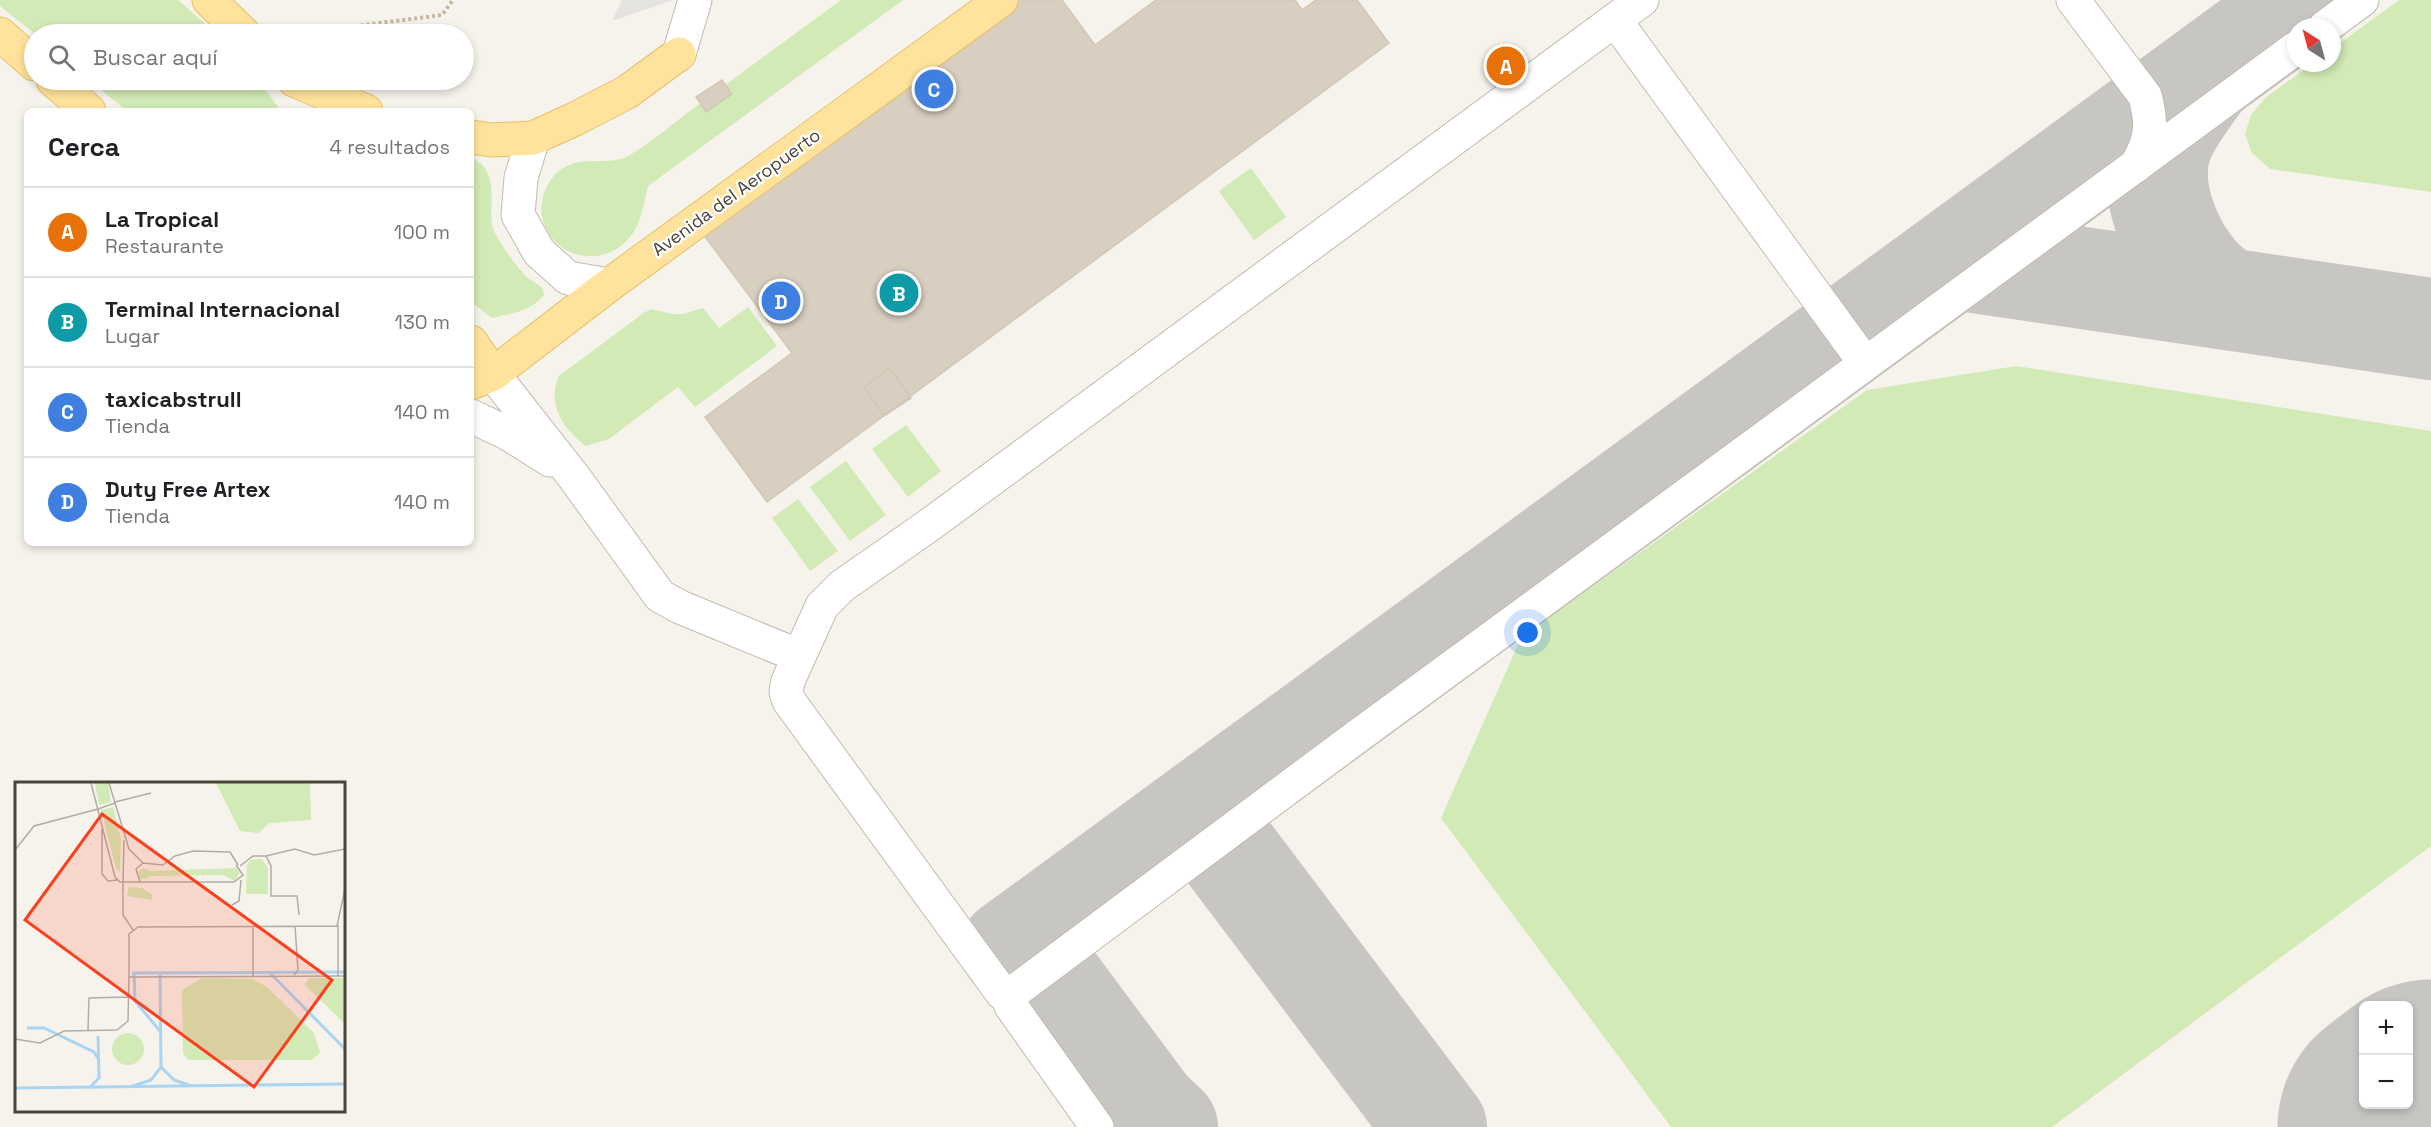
<!DOCTYPE html>
<html lang="es">
<head>
<meta charset="utf-8">
<style>
  :root { --surface:#fff; --page:#f6f6f6; --text:#202124; --muted:#757577; --line:#e0e0e0; --accent:#fc3f1d }
  body { margin:0; font-family:"Space Grotesk",sans-serif; background:var(--page); color:var(--text) }
  .controls { position:absolute; right:18px; bottom:18px; display:grid; overflow:hidden; border-radius:9px; box-shadow:0 3px 9px #0003 }
  .controls button { width:54px; height:54px; display:grid; place-items:center; padding:0; border:0; border-bottom:2px solid var(--line); background:var(--surface); color:var(--text); font:30px sans-serif }
  .compass { position:absolute; left:2287px; top:18px; width:54px; height:54px; border-radius:50%; background:var(--surface); box-shadow:0 3px 9px #0003; rotate:324deg }
  .you { position:absolute; left:1528px; top:633px; width:21px; height:21px; margin:-15px; border:4px solid #fff; border-radius:50%; background:#1a73e8; box-shadow:0 0 0 9px #1a73e833 }
  .badge { display:grid; place-items:center; width:39px; height:39px; border-radius:50%; background:var(--accent); color:#fff; font-size:20px; font-weight:700 }
  .pin { position:absolute; translate:-50% -50%; border:3px solid #fff; box-shadow:0 2px 6px #0006 }
  .list { margin:0; padding:0; list-style:none }
  h2 { display:flex; justify-content:space-between; align-items:center; height:78px; margin:0; padding:0 24px; font-size:26px }
  h2 small { font-size:20px; font-weight:400; color:var(--muted) }
  .list li { display:grid; grid-template-columns:39px 1fr auto; gap:18px; align-items:center; box-sizing:border-box; height:90px; padding:0 24px; border-top:2px solid var(--line) }
  .list b { display:block; font-size:22px; white-space:nowrap }
  .list p { margin:0; font-size:20px; white-space:nowrap; color:var(--muted) }
  .list em { font-size:20px; font-style:normal; color:var(--muted) }
  .icon { flex:none; width:33px; height:33px; fill:none; stroke:currentColor; stroke-width:2; stroke-linecap:round; stroke-linejoin:round }
  .map { position:relative; flex:none; width:2431px; height:1127px; overflow:hidden }
  .search { position:absolute; background:var(--surface); box-shadow:0 3px 9px #0003; left:24px; top:24px; width:450px; height:66px; display:flex; align-items:center; gap:15px; box-sizing:border-box; padding:0 21px; border-radius:33px; color:var(--muted); font-size:22px }
  .panel { position:absolute; background:var(--surface); box-shadow:0 3px 9px #0003; left:24px; top:108px; width:450px; height:438px; border-radius:9px }
  .map>svg:first-child { display:block }
  .green { fill:#d2eab5 }
  .parking { fill:#e5e3e0 }
  .lines { fill:none; stroke-linecap:round; stroke-linejoin:round }
  .taxiway { stroke:#c8c6c3; stroke-width:102 }
  .runway { stroke:#c8c6c3; stroke-width:255 }
  .building { fill:#d8cfc1; stroke:#d3c7b4; stroke-width:1.5 }
  .minor-casing { stroke:#c2bbae; stroke-width:35 }
  .major-casing { stroke:#e6c16a; stroke-width:35 }
  .path { stroke:#c4b79f; stroke-width:4; stroke-dasharray:3 3; stroke-linecap:butt }
  .minor { stroke:#fff; stroke-width:33 }
  .major { stroke:#ffe39c; stroke-width:33 }
  .labels { text-anchor:middle; dominant-baseline:central; stroke-width:4.5; stroke-linejoin:round; paint-order:stroke }
  .street-label { font-size:18px; fill:#4b4439; stroke:#fff }
  .inset-river { fill:none; stroke:#a9d4f2; stroke-width:3 }
  .inset-road { fill:none; stroke:#b2ada4; stroke-width:1.5 }
  .view { fill:#fc3f1d; fill-opacity:0.15; stroke:#fc3f1d; stroke-width:3 }
  .inset-edge { fill:none; stroke:#4b4439; stroke-width:3 }
</style>
</head>
<body>
<div class="map">
<svg width="2431" height="1127" viewBox="0 0 2431 1127">
  <rect width="100%" height="100%" fill="#f6f3ec"/>
  <path class="green" d="M0,0H178L217,34H35L0,6Z
    M841,0H903L648,186C644,202 641,224 630,237C605,268 556,261 543,221C538,204 545,183 558,172C580,153 609,167 628,156C651,143 672,124 694,108C743,72 792,36 841,0Z
    M2399,0H2431V192L2270,169L2252,153L2245,134L2251,115L2265,98L2313,63H2332V49Z
    M89,80H258L281,111H127Z
    M471,158C500,170 489,202 492,225C494,236 516,266 525,275C530,281 538,283 543,289L544,295C531,311 511,314 492,318L471,302Z
    M1251,168L1286,217L1254,240L1219,191Z
    M748,307L777,346L695,407L678,387L609,439L586,446C564,430 546,404 559,376L645,312L652,309L672,314H683L703,308L719,328Z
    M2016,366L2431,431V846L2052,1127H1671L1441,818L1521,638L1867,390Z
    M906,425L941,471L908,497L872,449Z
    M846,461L886,515L850,541L810,487Z
    M798,499L838,551L810,571L772,518Z"/>
  <path class="parking" d="M622,0H673L612,21Z"/>
  <g class="lines">
    <path class="taxiway" d="M2204,76C2190,96 2174,115 2164,138C2144,185 2170,246 2203,281C2210,287 2218,293 2224,298
      M1954,259L2431,329
      M1199,813L1436,1127
      M1023,941L1148,1109L1167,1127
      M1011,949L2307,0"/>
    <path class="runway" d="M2405,1127L2431,1107"/>
  </g>
  <path class="building" d="M1021,0H1062L1095,45L1156,0H1295L1302,10L1316,0H1357L1389,43L767,502L705,417L792,353L703,234Z
    M722,80L732,94L706,112L696,97Z
    M890,368L911,398L884,416L864,387Z"/>
  <g class="lines">
    <defs>
      <path id="minor" d="M2073,0L2145,96C2153,125 2151,140 2136,166
        M1615,20L1865,363
        M2325,27L2362,0
        M679,54L695,0
        M533,138L521,178L518,215L539,252L568,278L609,285
        M493,374L574,477L660,596L680,607L799,656
        M471,416L507,433L550,460
        M1011,994L1002,993L789,701L786,692L788,681L822,606L842,586L928,526L1642,0
        M1097,1127L1011,1006L1009,1000L1011,994L1351,741L2296,48"/>
      <path id="major" d="M209,0L244,34
        M0,34L34,64
        M53,80L89,111
        M294,80L366,111
        M471,137L492,140L533,138L575,119L627,92L679,54
        M471,342L493,374
        M471,383L493,374L609,285L1001,0"/>
    </defs>
    <use href="#minor" class="minor-casing"/>
    <use href="#major" class="major-casing"/>
    <path class="path" d="M333,34L340,28L442,15L453,0"/>
    <use href="#minor" class="minor"/>
    <use href="#major" class="major"/>
  </g>
  <g class="labels">
    <g class="street-label">
      <text transform="translate(736 192) rotate(-36)">Avenida del Aeropuerto</text>
    </g>
  </g>
  <g transform="translate(15 782)">
    <rect width="330" height="330" fill="#f6f3ec"/>
    <path d="M80,1H93L96,20L84,23ZM201,1H295L296,38L255,41L243,51L225,49ZM98,25L106,57L105,90L101,86L86,28ZM247,77L253,86V112H231L232,83L235,78ZM128,86L135,89L221,86L225,90L220,99L208,93L136,94L131,97H125L123,90ZM114,105L127,106L137,112V118L112,114ZM187,196L237,197L252,205L299,251L305,271L297,278H173L168,271L167,208ZM294,196H330V242L290,203ZM97 267a16 16 0 1 1 32 0a16 16 0 1 1-32 0Z" fill="#d2eab5"/>
    <path class="inset-river" d="M254,190L330,267M117,191L330,190M119,191L120,219L145,249M12,246H29L79,270L84,278M146,285L159,298L177,304M75,305L84,296L83,254M115,305L136,298L146,285L145,191M0,306L330,302"/>
    <path class="inset-road" d="M76,1L100,95L105,100H219L228,93L221,83M94,1L114,67L128,81L148,83M100,20L136,11M83,27L100,21M87,47V92L93,99L102,98M0,68L19,44L83,27M251,74L280,67L299,73L330,67M148,83L160,74L178,69L215,70L223,83M225,84L238,74H251L256,84V114H282L284,133M125,100L121,87L128,81M108,101V133L118,148M108,101L109,58M217,123L224,119L226,98M323,143V194M238,144V194M279,193L283,188L280,144M114,195V152L123,145L322,144L330,107M73,248L74,216L113,215M0,257L25,261L49,249L102,248L113,239L114,195L330,194"/>
    <path class="view" d="M87,32L317,198L239,305L10,138Z"/>
    <rect width="330" height="330" class="inset-edge"/>
  </g>
</svg>
<div class="controls">
<button>+</button>
<button>−</button>
</div>
<svg class="compass" viewBox="-18 -18 36 36"><path d="M0-13l5 13h-10z" fill="#e53935"/><path d="M0 13l5-13h-10z" fill="#757577"/></svg>
<div class="you"></div>
<div class="pin badge" style="left:1506px;top:66px;background:#e8710a">A</div>
<div class="pin badge" style="left:899px;top:293px;background:#0f9aa8">B</div>
<div class="pin badge" style="left:934px;top:89px;background:#3f7fe0">C</div>
<div class="pin badge" style="left:781px;top:301px;background:#3f7fe0">D</div>
<div class="search"><svg class="icon" aria-label="search" viewBox="0 0 24 24"><circle cx="10" cy="10" r="6"/><path d="M15 15l6 6"/></svg>Buscar aquí</div>
<section class="panel">
<h2>Cerca<small>4 resultados</small></h2>
<ul class="list">
<li><span class="badge" style="background:#e8710a">A</span><div><b>La Tropical</b><p>Restaurante</p></div><em>100 m</em></li>
<li><span class="badge" style="background:#0f9aa8">B</span><div><b>Terminal Internacional</b><p>Lugar</p></div><em>130 m</em></li>
<li><span class="badge" style="background:#3f7fe0">C</span><div><b>taxicabstrull</b><p>Tienda</p></div><em>140 m</em></li>
<li><span class="badge" style="background:#3f7fe0">D</span><div><b>Duty Free Artex</b><p>Tienda</p></div><em>140 m</em></li>
</ul>
</section>
</div>
</body>
</html>
